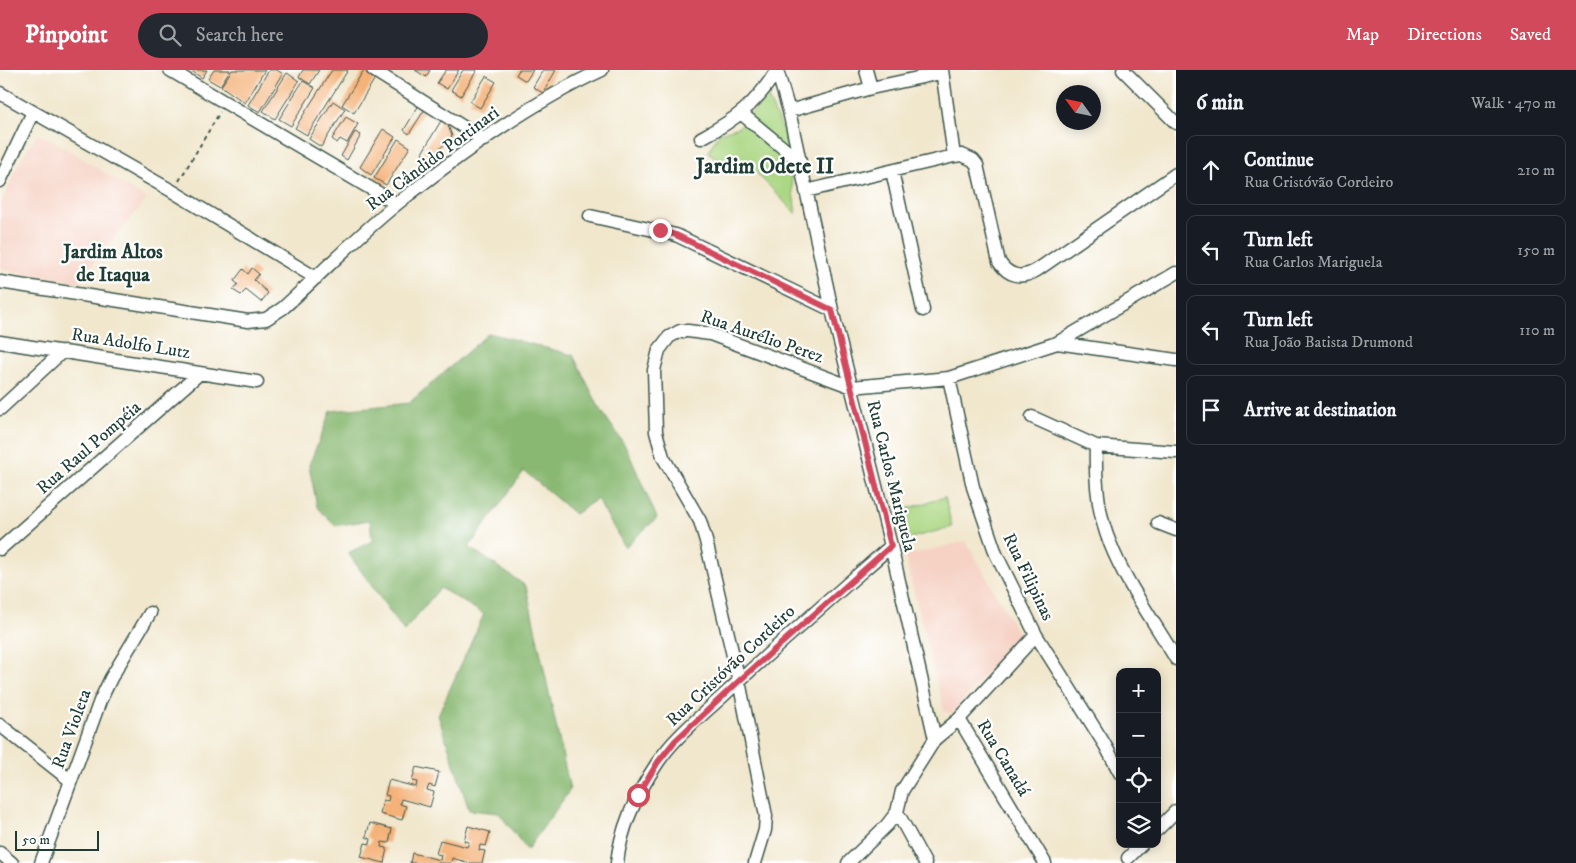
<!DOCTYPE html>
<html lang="en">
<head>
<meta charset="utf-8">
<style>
  :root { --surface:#171b24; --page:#242831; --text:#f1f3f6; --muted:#9ea1a6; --line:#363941; --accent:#d1495b }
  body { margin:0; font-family:"IM FELL DW Pica",serif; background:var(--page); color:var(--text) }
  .controls { position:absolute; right:15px; bottom:15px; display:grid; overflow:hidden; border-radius:10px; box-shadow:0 2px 12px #0003 }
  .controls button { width:45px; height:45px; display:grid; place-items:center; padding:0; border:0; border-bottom:1px solid var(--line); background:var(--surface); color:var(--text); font:25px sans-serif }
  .compass { position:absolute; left:1056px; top:15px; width:45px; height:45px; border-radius:50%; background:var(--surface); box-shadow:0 2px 12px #0003; rotate:303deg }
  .scale { position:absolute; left:15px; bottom:12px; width:84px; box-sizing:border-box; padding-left:5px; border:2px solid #1f3d34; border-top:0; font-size:14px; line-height:18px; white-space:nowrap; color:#1f3d34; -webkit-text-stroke:4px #fff; paint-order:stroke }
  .stop { position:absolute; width:15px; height:15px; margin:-11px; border:4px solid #d1495b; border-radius:50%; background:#fff }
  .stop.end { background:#d1495b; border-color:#fff; box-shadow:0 1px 5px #0008 }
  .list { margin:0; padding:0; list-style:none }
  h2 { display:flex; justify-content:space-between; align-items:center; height:65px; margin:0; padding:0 20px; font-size:21px }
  h2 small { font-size:16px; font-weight:400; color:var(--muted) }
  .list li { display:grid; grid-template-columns:32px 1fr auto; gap:15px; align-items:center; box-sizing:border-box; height:70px; margin:0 10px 10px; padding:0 10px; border:1px solid var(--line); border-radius:10px }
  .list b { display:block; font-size:19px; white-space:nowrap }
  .list p { margin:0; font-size:16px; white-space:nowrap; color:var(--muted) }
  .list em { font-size:16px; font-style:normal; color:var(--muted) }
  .icon { flex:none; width:28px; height:28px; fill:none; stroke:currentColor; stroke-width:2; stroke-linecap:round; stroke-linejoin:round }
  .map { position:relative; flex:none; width:1176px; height:793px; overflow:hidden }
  header { display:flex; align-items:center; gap:30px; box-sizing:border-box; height:70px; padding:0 25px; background:var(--accent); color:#fff }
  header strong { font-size:24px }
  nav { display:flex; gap:28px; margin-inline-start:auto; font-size:18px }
  .search { width:350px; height:45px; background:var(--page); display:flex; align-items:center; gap:12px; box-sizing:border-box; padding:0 18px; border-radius:28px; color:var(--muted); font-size:19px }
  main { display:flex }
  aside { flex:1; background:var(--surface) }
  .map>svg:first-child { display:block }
  .built { fill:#f6d2c4 }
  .green { fill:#abd783; stroke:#658a5c }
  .forest { fill:#88b871; stroke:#547a52 }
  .building { fill:#f4b279 }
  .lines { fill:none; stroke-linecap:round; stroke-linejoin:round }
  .minor-casing { stroke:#3e564b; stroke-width:15 }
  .path { stroke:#3e564b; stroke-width:2; stroke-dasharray:4 4; stroke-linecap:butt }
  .minor { stroke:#fff; stroke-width:12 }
  .route { stroke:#d1495b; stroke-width:6 }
  .labels { text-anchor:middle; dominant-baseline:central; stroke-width:4.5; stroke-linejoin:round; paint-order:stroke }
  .street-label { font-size:18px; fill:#1f3d34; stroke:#fff }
  .quarter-label { font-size:20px; font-weight:bold; fill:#1f3d34; stroke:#fff }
  .district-label { font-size:22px; font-weight:bold; fill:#1f3d34; stroke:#fff }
</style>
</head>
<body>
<header>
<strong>Pinpoint</strong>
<div class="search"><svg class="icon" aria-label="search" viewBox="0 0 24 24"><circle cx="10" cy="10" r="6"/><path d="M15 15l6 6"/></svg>Search here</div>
<nav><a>Map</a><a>Directions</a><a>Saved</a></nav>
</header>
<main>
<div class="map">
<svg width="1176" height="793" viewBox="0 0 1176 793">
  <rect width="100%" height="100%" fill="#fff"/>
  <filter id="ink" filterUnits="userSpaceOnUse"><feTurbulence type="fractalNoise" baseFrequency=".02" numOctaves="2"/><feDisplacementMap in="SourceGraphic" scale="10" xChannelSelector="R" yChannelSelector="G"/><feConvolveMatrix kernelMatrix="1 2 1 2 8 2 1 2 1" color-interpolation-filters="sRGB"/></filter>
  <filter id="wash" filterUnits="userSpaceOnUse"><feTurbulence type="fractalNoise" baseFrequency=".0096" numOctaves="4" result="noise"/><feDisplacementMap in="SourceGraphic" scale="20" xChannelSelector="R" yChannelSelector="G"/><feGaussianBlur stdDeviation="1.12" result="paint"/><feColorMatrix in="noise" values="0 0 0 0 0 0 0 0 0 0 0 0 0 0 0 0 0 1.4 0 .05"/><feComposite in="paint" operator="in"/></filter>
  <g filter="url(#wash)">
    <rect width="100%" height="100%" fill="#f1e7cd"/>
    <path class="built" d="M38,65L49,68L147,129L78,212L0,199V136L21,88Z
      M966,471L1018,563L952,644L944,641L905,486Z"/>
    <path class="green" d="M767,26L785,65L796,144L752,98L736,103L708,82L719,63L739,57Z
      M945,427L952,457L907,469L900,441Z"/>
    <path class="forest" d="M489,263L573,285L599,337L626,377L657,448L625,477L597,429L575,444L524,401L469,477L526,516L570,720L527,780L499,743L469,740L438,645L484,544L440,518L404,561L348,483L372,471L370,450L335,456L317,437L309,395L331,341L409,333Z"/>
    <g id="blocks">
      <path class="building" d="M190,0H207L202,8Z
        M214,0H230L220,16L208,9Z
        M232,0H265L245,33L221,16Z
        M269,0H277L283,4L260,42L248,35Z
        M303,0H319L310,14L299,7Z
        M332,0H348L307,65L295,58Z
        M364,0H370L377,5L354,43L342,35Z
        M415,0H430L426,7Z
        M446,0H459L447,19L437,13Z
        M463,0H477L461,26L451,20Z
        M519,0H533L526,11L516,5Z
        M543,0H556L543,23L533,17Z
        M287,3L299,11L275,49L263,41Z
        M486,6L496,12L480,38L470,32Z
        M303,11L315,18L291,56L279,49Z
        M333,31L345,39L321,77L309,69Z
        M419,35L425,39L409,64L404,60Z
        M346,47L358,54L347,73L340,69L337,73L332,69Z
        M442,49L447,53L452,66L431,88L422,83Z
        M383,59L395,67L371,105L360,97Z
        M355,62L361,65L347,90L341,86Z
        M398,69L410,77L386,115L374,108Z
        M252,198L259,204L254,210L268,223L261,232L246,220L241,225L233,220L238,214L234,211L243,199L248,204Z
        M416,697L439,702L435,717L429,715L427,720L434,722L430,737L401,729L400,734L406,736L402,750L380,744L383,730L388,731L389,726L385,725L389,710L416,717L417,712L412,711Z
        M370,753L392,759L389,773L382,772L381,777L387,778L384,793L361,787L365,773L370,774L371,769L366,767Z
        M468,756L490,762L486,776L480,775L479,780L485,781L482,793H470L452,788L451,793H410L412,783L440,790L441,785L436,784L440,770L467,777L469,772L464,771Z"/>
    </g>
  </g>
  <g filter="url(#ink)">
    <use href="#blocks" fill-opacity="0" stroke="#3e564b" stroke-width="1"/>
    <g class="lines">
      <defs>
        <path id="minor" d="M170,0L397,134
          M373,0L484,70
          M777,0L789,41L832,240L891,476L935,669
          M866,0L871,18
          M942,0L954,86
          M1123,0L1176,53
          M0,23L172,121L316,208
          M789,41L871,18L941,3
          M742,44L799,91
          M701,68C737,49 756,34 777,0
          M892,101L923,240
          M0,111L33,42
          M806,121L954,86L962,85L973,90L977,95L999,192C1009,207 1022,209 1037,200L1176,104
          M590,146L676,165L832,240
          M0,212L248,251L266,249L283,238C322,203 358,165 398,133C460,84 530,33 602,0
          M0,272L257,312
          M1057,273L1176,203
          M949,308L973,417L996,484L1036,565L1105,675L1120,703
          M0,339L63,281
          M1032,347L1096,376L1176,382
          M1096,376C1095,408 1097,443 1110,473C1126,514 1154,551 1176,589
          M1158,453L1176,460
          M0,479L200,303
          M959,649L1045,793
          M0,655L71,711
          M897,742L925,793
          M1157,760L1176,741
          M0,783L12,793
          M1128,788L1142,774
          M41,793L100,631L111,608L150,543
          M617,793C621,756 637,723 658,692C675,667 701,646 724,625C778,574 835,525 891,476
          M755,793L765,760L766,746L739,611L706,471L700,451L663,387L656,362L654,300L659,280L669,267L680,261H688L710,264L852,317L949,308L1057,273L1176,290
          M848,793L887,755L897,742L902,721L935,669L959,649L1036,565"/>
      </defs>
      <use href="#minor" class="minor-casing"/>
      <path class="path" d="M179,111L220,42"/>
      <use href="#minor" class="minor"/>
    </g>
  </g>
  <g class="lines" filter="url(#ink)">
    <path class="route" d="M638,725L658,692L675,671L739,611L891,476L832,240L676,165L660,160"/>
  </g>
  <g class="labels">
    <g class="street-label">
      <text transform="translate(433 89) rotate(-37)">Rua Cândido Portinari</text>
      <text transform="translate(762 267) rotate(19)">Rua Aurélio Perez</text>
      <text transform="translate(131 274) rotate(9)">Rua Adolfo Lutz</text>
      <text transform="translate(89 378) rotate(-41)">Rua Raul Pompéia</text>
      <text transform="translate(891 406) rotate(76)">Rua Carlos Mariguela</text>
      <text transform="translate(1028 507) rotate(64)">Rua Filipinas</text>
      <text transform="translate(731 596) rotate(-43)">Rua Cristóvão Cordeiro</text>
      <text transform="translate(72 659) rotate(-70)">Rua Violeta</text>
      <text transform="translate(1003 688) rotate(59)">Rua Canadá</text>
    </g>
    <g class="quarter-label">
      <text x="113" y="182">Jardim Altos<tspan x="113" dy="23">de Itaqua</tspan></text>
    </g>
    <g class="district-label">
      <text x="765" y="96">Jardim Odete II</text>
    </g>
  </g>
</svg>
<div class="controls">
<button>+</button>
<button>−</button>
<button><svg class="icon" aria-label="locate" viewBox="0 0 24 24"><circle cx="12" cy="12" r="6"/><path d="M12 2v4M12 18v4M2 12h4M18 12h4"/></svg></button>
<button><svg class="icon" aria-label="layers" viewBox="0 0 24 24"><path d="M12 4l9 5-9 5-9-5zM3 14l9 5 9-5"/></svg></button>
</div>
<svg class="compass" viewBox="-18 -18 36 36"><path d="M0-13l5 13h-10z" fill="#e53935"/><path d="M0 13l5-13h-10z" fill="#9ea1a6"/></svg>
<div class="scale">50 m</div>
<div class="stop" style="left:638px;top:725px"></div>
<div class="stop end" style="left:660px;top:160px"></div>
</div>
<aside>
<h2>6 min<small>Walk · 470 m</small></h2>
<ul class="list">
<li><svg class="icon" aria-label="ahead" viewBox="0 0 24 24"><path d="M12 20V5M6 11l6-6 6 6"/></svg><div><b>Continue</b><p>Rua Cristóvão Cordeiro</p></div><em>210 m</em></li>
<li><svg class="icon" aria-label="left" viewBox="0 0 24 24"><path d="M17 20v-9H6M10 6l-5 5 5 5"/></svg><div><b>Turn left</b><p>Rua Carlos Mariguela</p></div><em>150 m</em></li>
<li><svg class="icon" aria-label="left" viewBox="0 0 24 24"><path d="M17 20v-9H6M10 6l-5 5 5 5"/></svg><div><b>Turn left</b><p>Rua João Batista Drumond</p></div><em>110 m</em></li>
<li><svg class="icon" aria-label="arrive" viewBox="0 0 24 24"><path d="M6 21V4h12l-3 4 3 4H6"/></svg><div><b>Arrive at destination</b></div></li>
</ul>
</aside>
</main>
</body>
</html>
